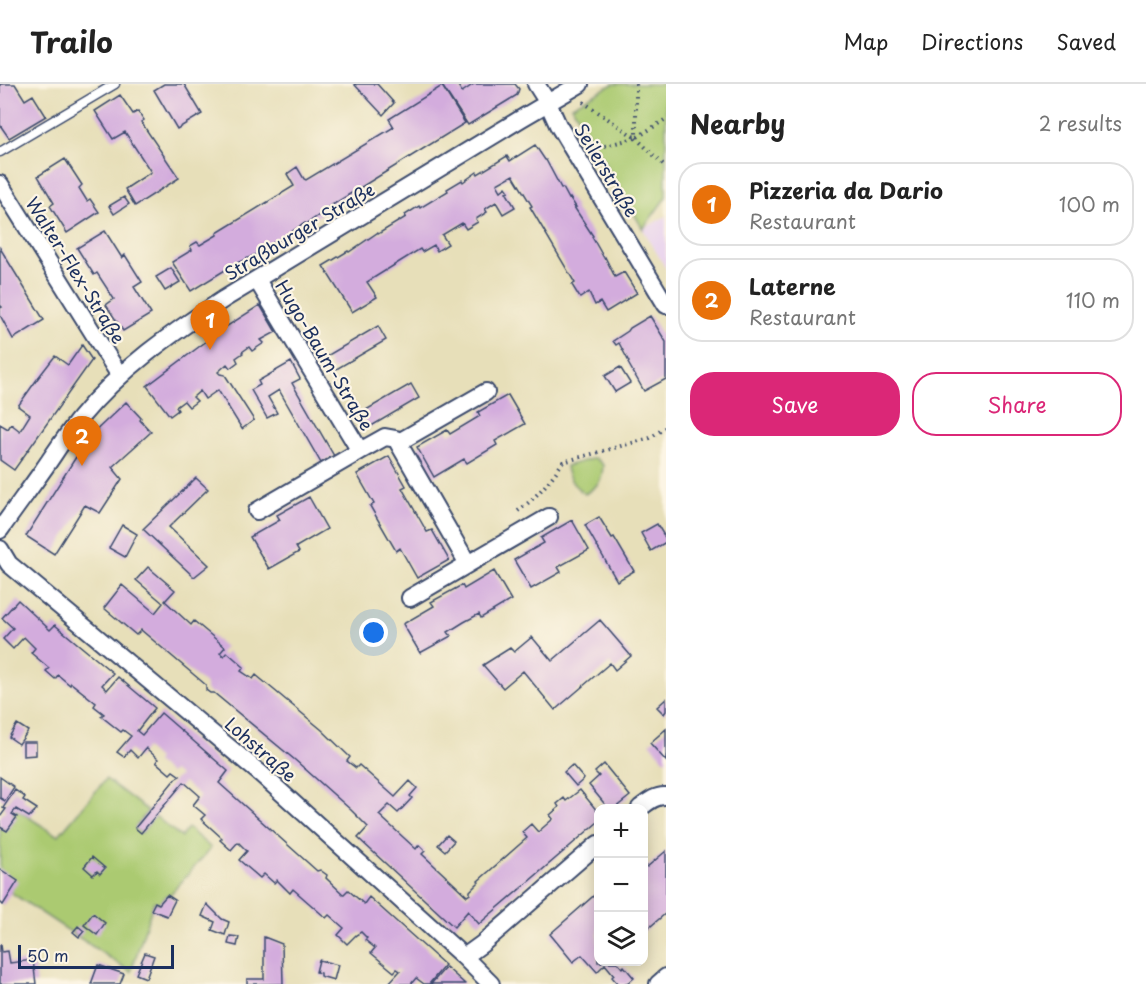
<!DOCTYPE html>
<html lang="en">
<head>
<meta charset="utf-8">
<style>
  :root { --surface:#fff; --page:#f2f2f2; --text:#222; --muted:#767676; --line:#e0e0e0; --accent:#db2777 }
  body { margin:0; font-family:"Playpen Sans",sans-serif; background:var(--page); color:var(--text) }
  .controls { position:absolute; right:18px; bottom:18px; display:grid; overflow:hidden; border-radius:12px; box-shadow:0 3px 15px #0003 }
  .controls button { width:54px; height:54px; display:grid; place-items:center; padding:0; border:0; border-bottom:2px solid var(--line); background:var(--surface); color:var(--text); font:30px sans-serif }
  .scale { position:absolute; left:18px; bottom:15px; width:156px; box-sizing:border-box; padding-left:6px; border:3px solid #1b2f5e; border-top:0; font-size:16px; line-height:21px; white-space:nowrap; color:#1b2f5e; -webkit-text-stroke:4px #fcf5e5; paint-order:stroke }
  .you { position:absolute; left:374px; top:549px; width:21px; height:21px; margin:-15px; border:4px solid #fff; border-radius:50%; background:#1a73e8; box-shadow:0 0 0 9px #1a73e833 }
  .badge { display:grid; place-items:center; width:39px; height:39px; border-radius:50%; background:var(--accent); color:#fff; font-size:20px; font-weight:700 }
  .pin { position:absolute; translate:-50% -50px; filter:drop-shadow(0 2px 3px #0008) }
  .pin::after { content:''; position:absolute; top:32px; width:21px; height:18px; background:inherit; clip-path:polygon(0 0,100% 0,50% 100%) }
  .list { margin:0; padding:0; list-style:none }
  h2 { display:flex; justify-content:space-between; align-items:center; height:78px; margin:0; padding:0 24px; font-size:26px }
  h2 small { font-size:20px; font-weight:400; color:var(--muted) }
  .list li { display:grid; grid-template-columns:39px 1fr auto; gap:18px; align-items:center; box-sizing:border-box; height:84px; margin:0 12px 12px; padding:0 12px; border:2px solid var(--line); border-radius:24px }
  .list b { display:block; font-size:22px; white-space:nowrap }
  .list p { margin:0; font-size:20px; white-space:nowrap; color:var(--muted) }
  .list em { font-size:20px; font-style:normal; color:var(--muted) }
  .actions { display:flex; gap:12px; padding:18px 24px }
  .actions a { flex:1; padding:14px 0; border:2px solid var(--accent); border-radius:24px; text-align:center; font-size:21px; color:var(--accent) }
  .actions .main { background:var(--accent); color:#fff }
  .icon { flex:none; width:33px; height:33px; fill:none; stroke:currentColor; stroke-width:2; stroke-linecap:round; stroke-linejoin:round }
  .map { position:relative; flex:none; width:666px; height:900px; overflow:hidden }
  header { display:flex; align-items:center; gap:36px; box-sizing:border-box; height:84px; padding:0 30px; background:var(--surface); border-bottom:2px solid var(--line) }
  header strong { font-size:28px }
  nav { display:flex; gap:33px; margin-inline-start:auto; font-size:21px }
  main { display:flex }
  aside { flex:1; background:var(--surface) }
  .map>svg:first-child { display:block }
  .built { fill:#e8d2ee }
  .green { fill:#abca71; stroke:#637c68; stroke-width:1.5 }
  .building { fill:#d3acdd }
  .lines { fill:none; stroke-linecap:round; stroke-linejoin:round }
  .service-casing { stroke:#3a496c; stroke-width:11 }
  .minor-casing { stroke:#3a496c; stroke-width:20 }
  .path { stroke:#3a496c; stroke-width:4; stroke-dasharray:1.5 4.5; stroke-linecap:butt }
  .service { stroke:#fff; stroke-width:8 }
  .minor { stroke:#fff; stroke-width:16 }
  .labels { text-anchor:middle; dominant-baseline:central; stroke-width:4.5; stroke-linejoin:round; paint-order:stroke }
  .street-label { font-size:18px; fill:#1b2f5e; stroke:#fcf5e5 }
</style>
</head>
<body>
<header>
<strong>Trailo</strong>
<nav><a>Map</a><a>Directions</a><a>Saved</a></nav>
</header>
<main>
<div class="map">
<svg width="666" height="900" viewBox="0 0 666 900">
  <rect width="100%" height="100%" fill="#fcf5e5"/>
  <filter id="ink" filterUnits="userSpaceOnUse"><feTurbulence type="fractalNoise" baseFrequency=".0167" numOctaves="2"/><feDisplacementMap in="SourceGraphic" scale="12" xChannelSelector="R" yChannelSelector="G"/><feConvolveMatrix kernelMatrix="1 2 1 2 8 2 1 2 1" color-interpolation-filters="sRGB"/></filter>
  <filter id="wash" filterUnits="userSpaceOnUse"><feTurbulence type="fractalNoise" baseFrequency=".008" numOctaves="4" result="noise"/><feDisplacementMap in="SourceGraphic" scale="24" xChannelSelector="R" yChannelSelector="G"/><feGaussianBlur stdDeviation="1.35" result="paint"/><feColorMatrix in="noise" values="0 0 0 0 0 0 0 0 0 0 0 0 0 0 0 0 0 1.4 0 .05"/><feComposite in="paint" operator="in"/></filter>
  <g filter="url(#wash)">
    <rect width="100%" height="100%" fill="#e7dfb9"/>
    <path class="built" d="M666,132V185L643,145Z"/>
    <path class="green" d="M613,0H666V113L643,145L572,22Z
      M595,374L603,381C602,398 599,401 585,410C575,403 567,395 566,382Z
      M106,695L148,727L135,744L141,749L155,732L181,753L188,744L211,764L169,812L167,811L159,820L154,817L131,888L10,808L0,785V743L7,747L16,733L12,730L16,725L58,752Z"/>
    <g id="blocks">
      <path class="building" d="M0,0H15L25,16L33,11L46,32L9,54L0,41Z
        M164,0H184L202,30L177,45L154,6Z
        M354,0H377L394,19L383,31Z
        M441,0H457L462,8L474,0H515L519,5L517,11L468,41Z
        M442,2L465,39L324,126L325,127L306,140L305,139L276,158V157L256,168L257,170L235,180L191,207L172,178L192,166L190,162L197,158L200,161L217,151V149L294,102L287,90L297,83L304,95L306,96L394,43L389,35Z
        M120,11L133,30L138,27L144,36L141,38L179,94L135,122L125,105L151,88L125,48L113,55L95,27Z
        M535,61L545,76H546L561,104H563L569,115L570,114L576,123H574L593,152L592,153L604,174L605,173L615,193L624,188L637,209L606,228L600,218L595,221L589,208L580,214L572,201L575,199L530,123L532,122L513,91L497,100L501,107L506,103L509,107L506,108L515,123L503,130L496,118L485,125L487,128L476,135L478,138L466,145L462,139L442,151L448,160L437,167L434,161L422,168L420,165L367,198L377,213L352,228L323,182L348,167L349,168L377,149L378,150L406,133L405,131L419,122L420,124L448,107L447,105L462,96L463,98L477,88L478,90L507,72L510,77Z
        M65,75L82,101L79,104L87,117L90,115L99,128L67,149L50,122L54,119L38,92Z
        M124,113L129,120L114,130L109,122Z
        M105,147L122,174L125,171L142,198L134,203L151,230L123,247L106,221L114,215L97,189L94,191L77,164Z
        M0,164L44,236L13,255L0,231V224L2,223L0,221Z
        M171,184L180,198L165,207L156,193Z
        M260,221L276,248L261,256L264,259L252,267L249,263L242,268L243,269L236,274L238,278L230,284L227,280L218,288L220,290L225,291L254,336L242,345L218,306L205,315L200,307L193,313L197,317L189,323L184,317L176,323L178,326L170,332L147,302L224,244Z
        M650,232L666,258V295L644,307L628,279L629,278L619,259L616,261L613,257L628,247L630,244Z
        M378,242L386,256L333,287L325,273Z
        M82,261L92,276L14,386L0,376V340L8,345L11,340L20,347L30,331L18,322L38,294L55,272L68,281Z
        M291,278L300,295L292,299L334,372L321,379L279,306L268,313L277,329L267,334L251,306L260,301L258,297Z
        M620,283L630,299L615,308L605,292Z
        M411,300L419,314L368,344L359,330Z
        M508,311L525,340L495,357L497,361L467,379L464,375L434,393L417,363L447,346L450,350L480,332L478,328Z
        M126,318L141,334L140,336L151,348L112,383L122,395L100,429L85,421L54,470L26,452L88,354Z
        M389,372L406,402L402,404L419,434L427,448L432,446L449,476L417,494L400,464L396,467L370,422L374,420L357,390Z
        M196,394L208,405L169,443L209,481L194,493L143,445Z
        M309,413L327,445L296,463L299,468L269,485L250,453L280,436L277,431Z
        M599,433L612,454L614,453L634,487L617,497L585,441Z
        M572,436L589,466L558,483L561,488L531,505L514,476L544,459L541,454Z
        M657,440L666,455V458L651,467L641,449Z
        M122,441L137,450L125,473L109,464Z
        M148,483L175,506L165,517L191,541L194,537L225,563L220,569L224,572L227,568L244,583L241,587L253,595L256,591L322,646L350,673L347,677L356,684L359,681L395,713L410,697L417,704L410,712L412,714L398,729L389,721L379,731L416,765L419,761L425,767L422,770L467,812L470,810V807L479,798L478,797L527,754L522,748L531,740L538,748L553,735L550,731L559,723L557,720L564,714L566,717L580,706L598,728V738L479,840L468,827L454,843L358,754L368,743L351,726L295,676L214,609H210L206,606V601L141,546L136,551L104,524L122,501L155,529L163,519L136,496Z
        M494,487L511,516L481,534L479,530L464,538L448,548L451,552L420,569L403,540L434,522L431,518L462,501L464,505Z
        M18,516L50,546L55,541L113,589L102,601L107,606L118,593L155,624L137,647L142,651L161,629L228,687L219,699L317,787L320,786L327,791L326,794L343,810H344L348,806L364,820L369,813L445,881L429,900H424L416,894L411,900H388L400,887L397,885L394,888L371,869L375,864L365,856L367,854L361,848L356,851L347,860L338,851L344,844L329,831L326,834L293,805L290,809L277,796L274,799L264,790L260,794L239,776L247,767L238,758L231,766L220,756L222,754L201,735L205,731L193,721L200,712L184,698L141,749L135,744L176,694L180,692L173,687L170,690L156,678L158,675L146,664L138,674L130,666L124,673L117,668L131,652L123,646L121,648L101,632L104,630L94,622L96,619L71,599L70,601L58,591L55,595L46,587L49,584L31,569L35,564L24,553L13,565L3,555L13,544L2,534Z
        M600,536L631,572L615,586L610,579L555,626L523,587L503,604L483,581L510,564L514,568L532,553L552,577Z
        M666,615V627L664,630L657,623Z
        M17,640L28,647L19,660L9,653Z
        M666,645V677L650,659Z
        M23,658H36V671L23,672Z
        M604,680L630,712L615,724H608L589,701L599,692L595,688Z
        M572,681L584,695L576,702L564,688Z
        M0,693L14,703L5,717L0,714Z
        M15,706L25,713L23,716L37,725L29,733L16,725L12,730L17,733L7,747L0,743V733L6,725L3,724Z
        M447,751L454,757L445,767L438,761Z
        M666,767V829L644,848V780L647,783Z
        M92,773L105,784L100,790L97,787L93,791L84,783Z
        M0,785L18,797L3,821L0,818Z
        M598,808V878H617L622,884L624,882L634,894L627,900H618L612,893L614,891L605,880L597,888L582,871L573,878L550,850Z
        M167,811L175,816L167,832L151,826L155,818L159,820Z
        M207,820L222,835L229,838L225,851L212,846L215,838L202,832Z
        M93,829L105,839L97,851L84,841Z
        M78,842L84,847L79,853L73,848Z
        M230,852L239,853L237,862L228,860Z
        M264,853L282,860L283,900H247V895H264Z
        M0,861H1L2,868L8,867L10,879L33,876L36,900H0Z
        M145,869L154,872L146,894L136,890Z
        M319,876L338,881L334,896L320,892V889L316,888Z
        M98,881L124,890L120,900H91Z
        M446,883L465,900H431Z"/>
    </g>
  </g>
  <g filter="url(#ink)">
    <use href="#blocks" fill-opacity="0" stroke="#3a496c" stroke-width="1.5"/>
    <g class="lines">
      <defs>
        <path id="service" d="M0,68L115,0"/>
        <path id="minor" d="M536,0L548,19L558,41L666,221
          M0,100L120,292
          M257,196L360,367L385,353L396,355L468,480L549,433
          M399,358L486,308
          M257,427L360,367
          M0,446C14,426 29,406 43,386C55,369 66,351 80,334C120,285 172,249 224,215L522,34L580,0
          M0,465L9,480L261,690L464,873L491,900
          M410,514L468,480
          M640,724C648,718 656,711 666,712
          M464,873L482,860L598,760
          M658,900L666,893"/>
      </defs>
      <use href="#service" class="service-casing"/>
      <use href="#minor" class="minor-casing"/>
      <path class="path" d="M636,0V54L666,83
        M583,18L636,54L666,35
        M593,65L635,54
        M518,427C537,413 550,397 563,378L650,354L666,343"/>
      <use href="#service" class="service"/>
      <use href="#minor" class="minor"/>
    </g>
  </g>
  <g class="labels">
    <g class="street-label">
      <text transform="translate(607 86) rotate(59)">Seilerstraße</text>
      <text transform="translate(299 147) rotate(-31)">Straßburger Straße</text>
      <text transform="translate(76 186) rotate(58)">Walter-Flex-Straße</text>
      <text transform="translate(325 271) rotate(59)">Hugo-Baum-Straße</text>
      <text transform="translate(261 665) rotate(41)">Lohstraße</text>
    </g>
  </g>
</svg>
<div class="controls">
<button>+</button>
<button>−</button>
<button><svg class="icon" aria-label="layers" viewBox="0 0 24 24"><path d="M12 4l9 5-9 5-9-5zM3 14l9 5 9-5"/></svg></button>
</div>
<div class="scale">50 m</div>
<div class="you"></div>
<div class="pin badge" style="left:210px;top:266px;background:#e8710a">1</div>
<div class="pin badge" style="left:82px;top:382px;background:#e8710a">2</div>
</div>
<aside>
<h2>Nearby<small>2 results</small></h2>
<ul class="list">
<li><span class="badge" style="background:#e8710a">1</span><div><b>Pizzeria da Dario</b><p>Restaurant</p></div><em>100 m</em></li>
<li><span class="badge" style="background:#e8710a">2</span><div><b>Laterne</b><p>Restaurant</p></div><em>110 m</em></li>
</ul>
<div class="actions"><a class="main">Save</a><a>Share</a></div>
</aside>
</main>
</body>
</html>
